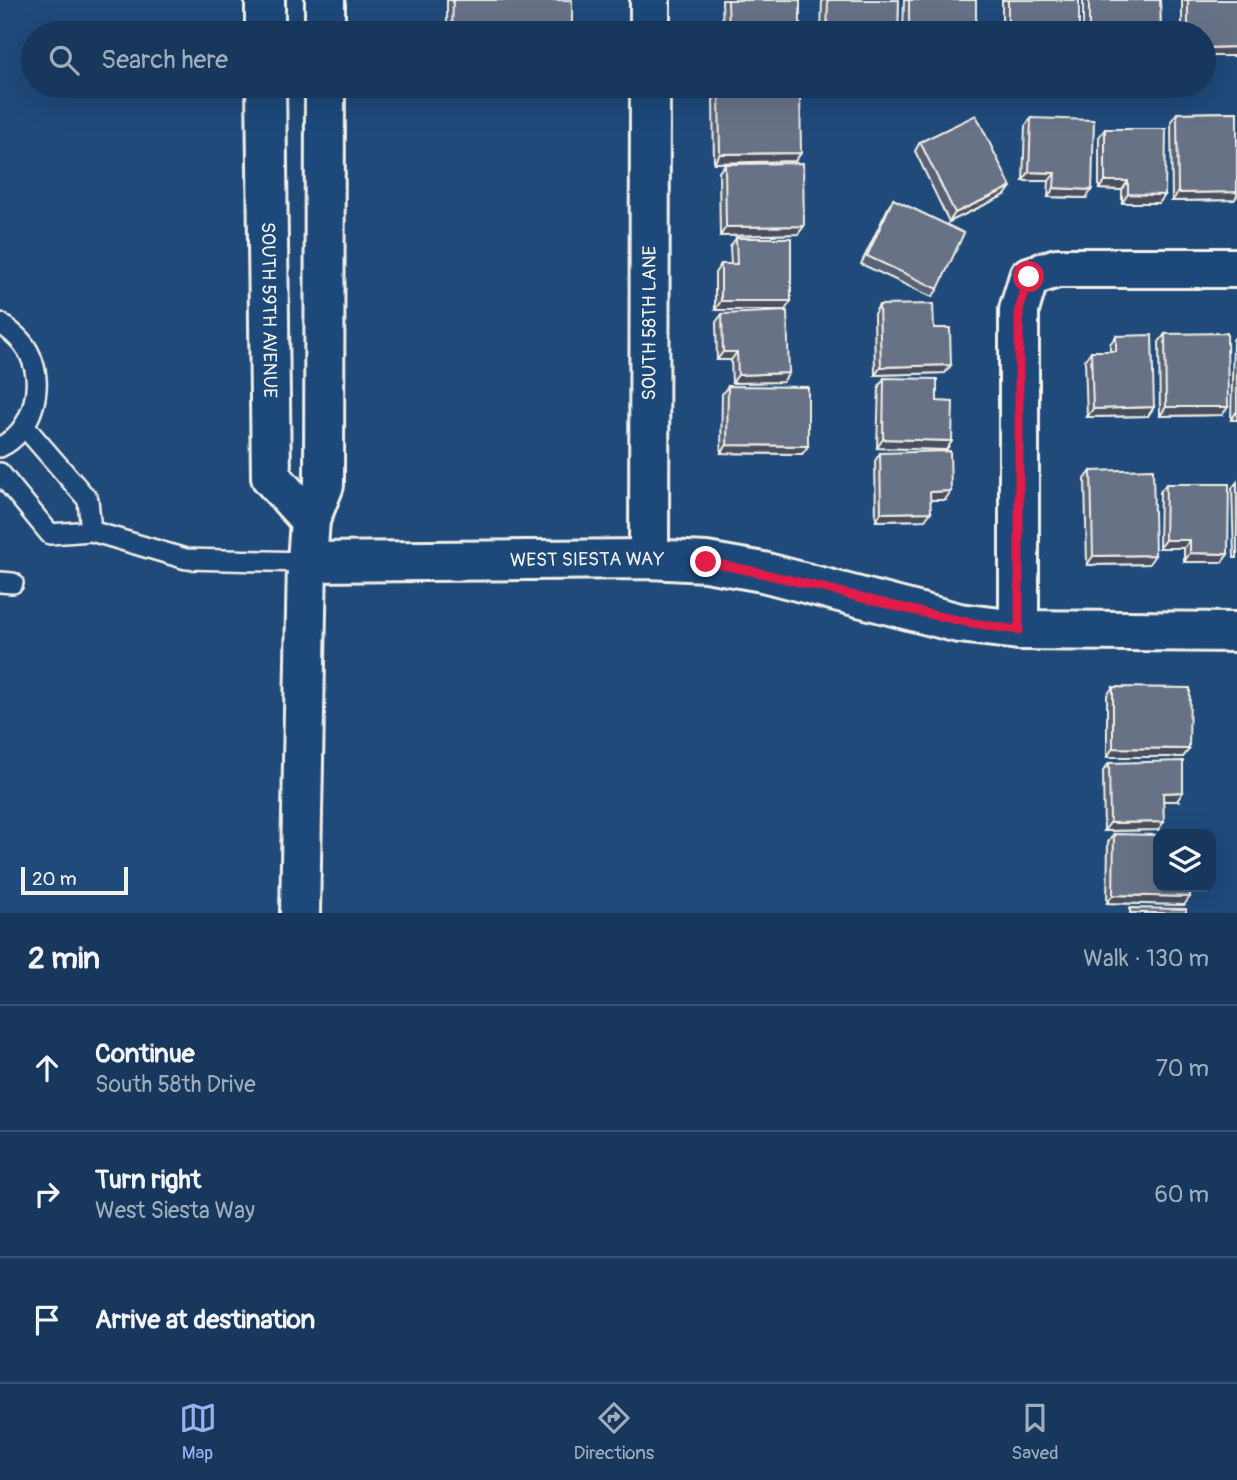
<!DOCTYPE html>
<html lang="en">
<head>
<meta charset="utf-8">
<style>
  :root { --surface:#17385c; --page:#203f62; --text:#f1f3f6; --muted:#9eacbb; --line:#365272; --accent:#95b2f1 }
  body { margin:0; font-family:Pangolin,sans-serif; background:var(--page); color:var(--text) }
  .controls { position:absolute; right:21px; bottom:21px; display:grid; overflow:hidden; border-radius:14px; box-shadow:0 7px 28px #0002 }
  .controls button { width:63px; height:63px; display:grid; place-items:center; padding:0; border:0; border-bottom:2px solid var(--line); background:var(--surface); color:var(--text); font:35px sans-serif }
  .scale { position:absolute; left:21px; bottom:18px; width:107px; box-sizing:border-box; padding-left:7px; border:4px solid #f4f1e8; border-top:0; font-size:19px; line-height:24px; white-space:nowrap; color:#f4f1e8; -webkit-text-stroke:5px #1f4a7a; paint-order:stroke }
  .stop { position:absolute; width:21px; height:21px; margin:-16px; border:5px solid #e11d48; border-radius:50%; background:#fff }
  .stop.end { background:#e11d48; border-color:#fff; box-shadow:0 2px 7px #0008 }
  .list { margin:0; padding:0; list-style:none }
  h2 { display:flex; justify-content:space-between; align-items:center; height:91px; margin:0; padding:0 28px; font-size:30px }
  h2 small { font-size:23px; font-weight:400; color:var(--muted) }
  .list li { display:grid; grid-template-columns:46px 1fr auto; gap:21px; align-items:center; box-sizing:border-box; height:126px; padding:0 28px; border-top:2px solid var(--line) }
  .list b { display:block; font-size:26px; white-space:nowrap }
  .list p { margin:0; font-size:23px; white-space:nowrap; color:var(--muted) }
  .list em { font-size:23px; font-style:normal; color:var(--muted) }
  .icon { flex:none; width:38px; height:38px; fill:none; stroke:currentColor; stroke-width:2; stroke-linecap:round; stroke-linejoin:round }
  .map { position:relative; flex:none; width:1237px; height:913px; overflow:hidden }
  .search { position:absolute; background:var(--surface); box-shadow:0 7px 28px #0002; left:21px; right:21px; top:21px; height:77px; display:flex; align-items:center; gap:18px; box-sizing:border-box; padding:0 24px; border-radius:38px; color:var(--muted); font-size:26px }
  .sheet { height:469px; background:var(--surface) }
  nav { display:flex; justify-content:space-around; align-items:center; box-sizing:border-box; height:98px; border-top:2px solid var(--line); background:var(--surface); font-size:19px; color:var(--muted) }
  nav a { display:grid; justify-items:center; gap:4px }
  nav .on { color:var(--accent) }
  .map>svg:first-child { display:block }
  .lines { fill:none; stroke-linecap:round; stroke-linejoin:round }
  .service-casing { stroke:#f4f1e8; stroke-width:24 }
  .minor-casing { stroke:#f4f1e8; stroke-width:44 }
  .secondary-casing { stroke:#f4f1e8; stroke-width:44 }
  .service { stroke:#1f4a7a; stroke-width:19 }
  .minor { stroke:#1f4a7a; stroke-width:38 }
  .secondary { stroke:#1f4a7a; stroke-width:38 }
  .wall { fill:#596274; stroke:#f4f1e8; stroke-width:2 }
  .shaded-wall { fill:#49505e; stroke:#f4f1e8; stroke-width:2 }
  .building { fill:#687287; stroke:#f4f1e8; stroke-width:2 }
  .route { stroke:#e11d48; stroke-width:9 }
  .labels { text-anchor:middle; dominant-baseline:central; stroke-width:7; stroke-linejoin:round; paint-order:stroke }
  .street-label { font-size:19px; fill:#f4f1e8; stroke:#1f4a7a }
</style>
</head>
<body>
<div class="map">
<svg width="1237" height="913" viewBox="0 0 1237 913">
  <rect width="100%" height="100%" fill="#1f4a7a"/>
  <filter id="ink" filterUnits="userSpaceOnUse"><feTurbulence type="fractalNoise" baseFrequency=".0143" numOctaves="2"/><feDisplacementMap in="SourceGraphic" scale="14" xChannelSelector="R" yChannelSelector="G"/><feConvolveMatrix kernelMatrix="1 2 1 2 8 2 1 2 1" color-interpolation-filters="sRGB"/></filter>
  <g filter="url(#ink)">
    <g class="lines">
      <defs>
        <path id="service" d="M0,323C12,332 24,341 30,355C45,387 32,432 0,447
          M24,426L88,500L91,531
          M0,473L50,534L91,531L186,559L307,562
          M0,582L13,583"/>
        <g id="minor">
          <path d="M650,33V0"/>
          <path id="s1" d="M649,559L650,86"/>
          <path id="s2" d="M307,562L649,559L706,562L763,572L959,623L1019,630L1237,632"/>
          <path d="M1019,630V310L1029,277L1057,268H1237"/>
        </g>
        <g id="secondary">
          <path d="M265,0V33"/>
          <path d="M325,33V0"/>
          <path id="s3" d="M266,86L271,477L310,520"/>
          <path d="M300,913L307,562L310,520L324,485L325,86"/>
        </g>
      </defs>
      <use href="#service" class="service-casing"/>
      <use href="#minor" class="minor-casing"/>
      <use href="#secondary" class="secondary-casing"/>
      <use href="#service" class="service"/>
      <use href="#minor" class="minor"/>
      <use href="#secondary" class="secondary"/>
    </g>
    <path class="wall" d="M447,0H572V33H447Z
      M722,0H800V33H723Z
      M822,0H899L898,33H821Z
      M904,0H976V33H903Z
      M1002,0H1079V33H1002Z
      M1083,0H1160L1161,33H1083Z
      M1182,0H1237V56H1204V33H1182Z
      M719,91L801,153L795,161L714,163L713,100Z
      M1237,112V196L1234,200L1172,201L1171,121L1177,113Z
      M1031,118L1086,198L1048,197L1049,181H1023L1025,126Z
      M1105,129L1165,195L1159,203H1122V190L1099,189V137Z
      M920,142L1005,195L949,222L915,151Z
      M725,164L804,226L798,234L720,236L719,172Z
      M893,199L938,289L932,297L861,264L888,208Z
      M736,238L785,310H715V273L721,264H731L730,247Z
      M879,305L934,328L951,365L945,373L875,375L874,314Z
      M722,314L783,382L732,383L731,360H717L716,322Z
      M1165,334L1222,415L1160,416L1159,342Z
      M1237,334V420H1231L1233,340Z
      M1116,336L1148,416L1087,417L1085,360L1091,351H1110V344Z
      M884,378L937,401L952,441L946,450L877,448L879,386Z
      M728,386L808,446L802,454L721,453L722,394Z
      M880,453L945,500H931L925,520L876,521L875,461Z
      M1091,471L1149,564L1087,565L1085,479Z
      M1237,482V558H1234L1232,488Z
      M1166,484L1228,554L1222,562H1184V548H1159L1160,492Z
      M1113,687L1189,749L1183,757H1107V695Z
      M1109,763L1177,801H1163L1158,830L1104,831L1103,771Z
      M1114,834L1184,905L1107,903L1108,842Z"/>
    <path class="shaded-wall" d="M1237,47V56H1204V48Z
      M801,153L795,161L714,163L720,154Z
      M1029,172L1055,173L1049,181H1023Z
      M1105,181H1128L1122,190L1099,189Z
      M1011,187L1005,195L949,222L955,213Z
      M1054,188L1092,190L1086,198L1048,197Z
      M1237,192V196L1234,200L1172,201L1178,193Z
      M1128,194L1165,195L1159,203H1122Z
      M804,226L798,234L720,236L726,227Z
      M721,301H791L785,310H715Z
      M723,352H737L731,360H717Z
      M951,365L945,373L875,375L881,367Z
      M789,373L783,382L732,383L738,375Z
      M1154,407L1148,416L1087,417L1093,409Z
      M1166,407H1228L1222,415L1160,416Z
      M1237,411V420H1231Z
      M883,439L952,441L946,450L877,448Z
      M727,445L808,446L802,454L721,453Z
      M951,491L945,500H925L930,492Z
      M931,512L925,520L876,521L881,513Z
      M1165,540H1190L1184,548H1159Z
      M1190,553L1228,554L1222,562H1184Z
      M1155,555L1149,564L1087,565L1093,556Z
      M1113,748L1189,749L1183,757H1107Z
      M1183,792L1177,801H1157L1163,793Z
      M1164,822L1158,830L1104,831L1110,823Z
      M1113,895L1190,897L1184,905L1107,903Z"/>
    <path class="building" d="M453,0H572V33H452Z
      M728,0H800V33H729Z
      M828,0H899L898,33H827Z
      M909,0H976V33H909Z
      M1008,0H1079V33H1008Z
      M1089,0H1160L1161,33H1089Z
      M1188,0H1237V47L1204,48V33H1188Z
      M800,90L801,153L720,154L719,91Z
      M1237,112V192L1178,193L1177,113Z
      M976,115L1011,187L955,213L920,142Z
      M1031,118L1094,120L1092,190L1054,188L1055,173L1029,172Z
      M1105,129H1166L1165,195L1128,194V181H1105Z
      M803,163L804,226L726,227L725,164Z
      M893,199L964,233L938,289L867,256Z
      M736,238H791V301H721V264H737Z
      M933,304L934,328H950L951,365L881,367L879,305Z
      M787,311L789,373L738,375L737,352H723L722,314Z
      M1227,333L1228,407H1166L1165,334Z
      M1152,335L1154,407L1093,409L1091,351H1116V336Z
      M884,378L937,379V401L953,402L952,441L883,439Z
      M728,386L808,387V446L727,445Z
      M950,451L951,491L930,492L931,512L881,513L880,453Z
      M1153,469L1155,555L1093,556L1091,471Z
      M1166,484H1229L1228,554L1190,553V540H1165Z
      M1113,687L1190,688L1189,749L1113,748Z
      M1183,761V792L1163,793L1164,822L1110,823L1109,763Z
      M1114,834L1158,835V887H1190V897L1113,895Z
      M1130,908L1186,909V913H1130Z"/>
  </g>
  <g class="lines" filter="url(#ink)">
    <path class="route" d="M706,562C812,580 913,617 1019,630V310L1029,277"/>
  </g>
  <g class="labels">
    <g class="street-label">
      <text stroke="none"><textPath href="#s3" startOffset="224">SOUTH 59TH AVENUE</textPath></text>
      <text stroke="none"><textPath href="#s1" startOffset="236">SOUTH 58TH LANE</textPath></text>
      <text stroke="none"><textPath href="#s2" startOffset="280">WEST SIESTA WAY</textPath></text>
    </g>
  </g>
</svg>
<div class="controls">
<button><svg class="icon" aria-label="layers" viewBox="0 0 24 24"><path d="M12 4l9 5-9 5-9-5zM3 14l9 5 9-5"/></svg></button>
</div>
<div class="scale">20 m</div>
<div class="stop" style="left:1029px;top:277px"></div>
<div class="stop end" style="left:706px;top:562px"></div>
<div class="search"><svg class="icon" aria-label="search" viewBox="0 0 24 24"><circle cx="10" cy="10" r="6"/><path d="M15 15l6 6"/></svg>Search here</div>
</div>
<section class="sheet">
<h2>2 min<small>Walk · 130 m</small></h2>
<ul class="list">
<li><svg class="icon" aria-label="ahead" viewBox="0 0 24 24"><path d="M12 20V5M6 11l6-6 6 6"/></svg><div><b>Continue</b><p>South 58th Drive</p></div><em>70 m</em></li>
<li><svg class="icon" aria-label="right" viewBox="0 0 24 24"><path d="M7 20v-9h11M14 6l5 5-5 5"/></svg><div><b>Turn right</b><p>West Siesta Way</p></div><em>60 m</em></li>
<li><svg class="icon" aria-label="arrive" viewBox="0 0 24 24"><path d="M6 21V4h12l-3 4 3 4H6"/></svg><div><b>Arrive at destination</b></div></li>
</ul>
</section>
<nav>
<a class="on"><svg class="icon" aria-label="map" viewBox="0 0 24 24"><path d="M3 6l6-2 6 2 6-2v14l-6 2-6-2-6 2zM9 4v14M15 6v14"/></svg>Map</a>
<a><svg class="icon" aria-label="directions" viewBox="0 0 24 24"><path d="M12 3l9 9-9 9-9-9zM9 14v-3h6M13 9l2 2-2 2"/></svg>Directions</a>
<a><svg class="icon" aria-label="saved" viewBox="0 0 24 24"><path d="M7 4h10v16l-5-4-5 4z"/></svg>Saved</a>
</nav>
</body>
</html>
